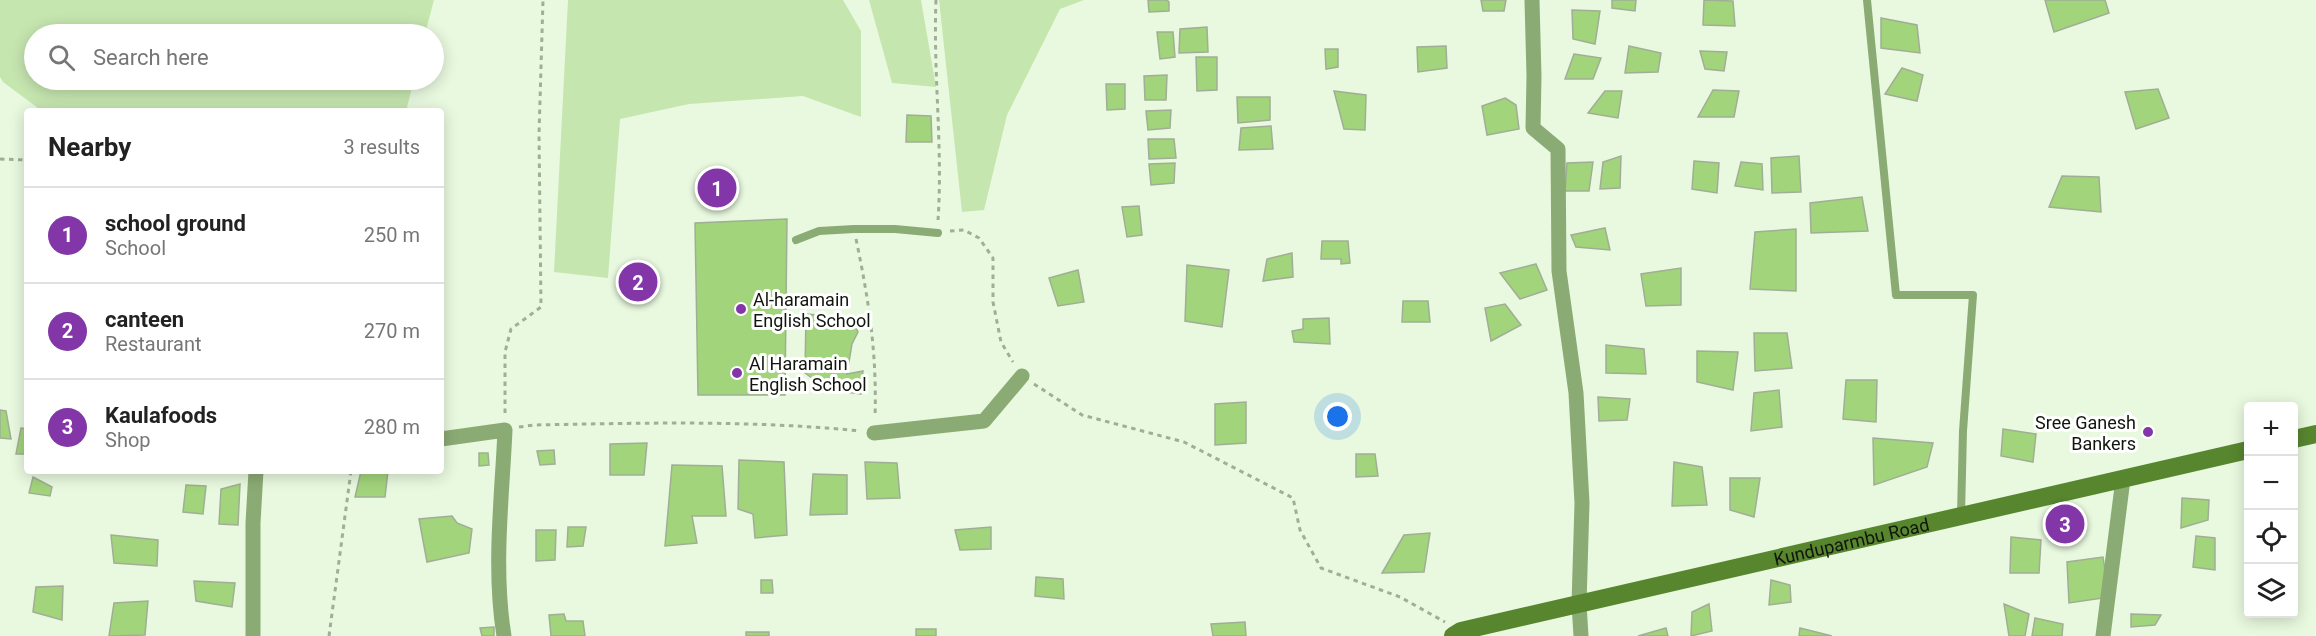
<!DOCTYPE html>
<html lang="en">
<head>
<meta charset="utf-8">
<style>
  :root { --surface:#fff; --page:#f6f6f6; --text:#222; --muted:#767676; --line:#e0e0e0; --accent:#8336a7 }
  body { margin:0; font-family:Roboto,sans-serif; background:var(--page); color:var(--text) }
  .controls { position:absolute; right:18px; bottom:18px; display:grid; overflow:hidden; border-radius:6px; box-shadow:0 3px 15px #0003 }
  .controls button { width:54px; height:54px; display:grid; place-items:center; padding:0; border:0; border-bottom:2px solid var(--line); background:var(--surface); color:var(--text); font:30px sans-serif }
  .you { position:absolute; left:1338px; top:417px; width:21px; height:21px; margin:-15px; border:4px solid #fff; border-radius:50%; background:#1a73e8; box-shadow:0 0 0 9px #1a73e833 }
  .badge { display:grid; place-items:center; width:39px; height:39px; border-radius:50%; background:var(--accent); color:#fff; font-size:20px; font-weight:700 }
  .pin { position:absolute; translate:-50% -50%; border:3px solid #fff; box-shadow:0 2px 6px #0006 }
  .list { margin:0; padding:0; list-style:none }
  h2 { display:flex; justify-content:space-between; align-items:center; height:78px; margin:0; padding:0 24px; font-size:26px }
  h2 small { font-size:20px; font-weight:400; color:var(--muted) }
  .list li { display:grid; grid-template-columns:39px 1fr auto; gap:18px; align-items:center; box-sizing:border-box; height:96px; padding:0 24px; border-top:2px solid var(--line) }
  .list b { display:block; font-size:22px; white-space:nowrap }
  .list p { margin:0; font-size:20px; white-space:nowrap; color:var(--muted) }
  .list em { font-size:20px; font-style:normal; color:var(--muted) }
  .icon { flex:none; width:33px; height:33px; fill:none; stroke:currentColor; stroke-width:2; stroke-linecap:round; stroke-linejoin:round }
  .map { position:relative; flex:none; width:2316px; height:636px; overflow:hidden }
  .search { position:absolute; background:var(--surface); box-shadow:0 3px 15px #0003; left:24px; top:24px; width:420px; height:66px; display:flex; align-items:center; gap:15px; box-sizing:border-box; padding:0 21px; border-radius:33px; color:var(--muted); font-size:22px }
  .panel { position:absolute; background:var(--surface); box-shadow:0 3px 15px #0003; left:24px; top:108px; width:420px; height:366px; border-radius:6px }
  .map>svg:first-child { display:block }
  .green { fill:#c6e6b0 }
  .building { fill:#a2d47b; stroke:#a0ae96; stroke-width:1.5 }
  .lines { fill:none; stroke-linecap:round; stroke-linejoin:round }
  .path { stroke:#a1ad99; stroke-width:3; stroke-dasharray:4.5 4.5; stroke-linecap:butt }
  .lane { stroke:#8bab74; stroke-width:8 }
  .street { stroke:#8bab74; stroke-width:15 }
  .secondary { stroke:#58862f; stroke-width:18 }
  .poi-dot { fill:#8336a7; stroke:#fff; stroke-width:2 }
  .labels { text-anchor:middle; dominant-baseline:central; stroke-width:6; stroke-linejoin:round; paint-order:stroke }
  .poi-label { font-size:18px; fill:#11160d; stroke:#fff; text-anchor:start }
  .street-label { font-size:18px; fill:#11160d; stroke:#fff }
</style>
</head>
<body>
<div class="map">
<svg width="2316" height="636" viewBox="0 0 2316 636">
  <rect width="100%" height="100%" fill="#e9f9df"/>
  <path class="green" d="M0,0H434L425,34H34V80H414L406,111H42L3,82L0,77Z
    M568,0H843L861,31V117L803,96L689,104L620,119L608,278L554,272Z
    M869,0H921L936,87L892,83Z
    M939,0H1084L1060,9L1007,115L984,210L962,212Z"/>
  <path class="building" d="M1148,0H1167L1169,2V11L1149,12Z
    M1481,0H1506L1504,11H1483Z
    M1612,0H1636L1635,11L1612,8Z
    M1704,0L1733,1L1735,26L1703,25Z
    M2045,0H2105L2109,13L2054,32Z
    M1572,10L1600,11L1595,44L1573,39Z
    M1881,18L1917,25L1920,53L1881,48Z
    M1207,27L1208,52L1179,53L1180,29Z
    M1157,32H1173L1175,57L1160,59Z
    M1446,46L1447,68L1418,72L1417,47Z
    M1629,46L1661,53L1658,72L1625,73Z
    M1325,49H1338V67L1326,69Z
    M1700,51L1727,52L1724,71L1705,69Z
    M1574,54L1601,58L1593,79H1565Z
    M1196,57H1217V90L1197,91Z
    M1902,68L1923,75L1917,101L1885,94Z
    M1167,75L1166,100H1145L1144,76Z
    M1106,84H1125V109L1107,110Z
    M2158,89L2169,118L2136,129L2125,92Z
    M1713,90L1739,91L1734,117H1698Z
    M1334,91L1366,95L1365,130L1344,129Z
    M1605,91H1622L1618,118L1588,113Z
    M1237,97H1270V120L1238,123Z
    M1505,98L1516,105L1519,129L1487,135L1482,106Z
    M1171,110L1170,128L1148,130L1146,111Z
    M907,115L931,116L932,142H906Z
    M1271,126L1273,149L1239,150L1241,128Z
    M1148,139H1174L1176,158L1149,159Z
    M1621,156L1620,188L1600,189L1603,162Z
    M1799,156L1801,192L1772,193L1771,158Z
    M1694,161L1719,163L1717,193L1692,189Z
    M1593,162L1589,191H1565L1567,163Z
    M1741,162L1762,164L1763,190L1735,186Z
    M1175,163L1174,183L1151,185L1149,164Z
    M2062,176L2099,177L2101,212L2049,207Z
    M1862,197L1868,231L1811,233L1810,203Z
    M1139,206L1142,235L1127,237L1122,207Z
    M787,219L785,395H698L695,223Z
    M1605,228L1610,250L1576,247L1571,235Z
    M1796,229V291L1750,289L1755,232Z
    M1322,241H1348L1350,263L1341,264V259H1321Z
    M1292,253L1293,277L1263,281L1267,259Z
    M1536,264L1547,290L1520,299L1500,273Z
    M1187,265L1229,270L1222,327L1185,321Z
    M1681,268V305L1646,306L1641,274Z
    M1078,270L1084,302L1058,306L1049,278Z
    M1403,301H1428L1430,322H1402Z
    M1505,304L1521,325L1491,341L1485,308Z
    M806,314L852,318L858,332L852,344L847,374L863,371L861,394L828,390L805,373Z
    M1329,318L1330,344L1294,342L1292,331L1303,329V319Z
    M1754,333H1787L1792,368L1755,371Z
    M1606,345L1644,349L1646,374L1606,373Z
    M1697,351L1738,352L1733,390L1697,382Z
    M1846,380H1877L1876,422L1843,419Z
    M1779,390L1782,427L1751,431L1754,393Z
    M1598,397L1630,399L1627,420L1599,421Z
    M1246,402V443L1215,445V404Z
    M0,410L6,411L11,439L0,438Z
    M21,428L27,429V454H16Z
    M2003,429L2036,434L2033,462L2001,456Z
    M1873,438L1933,443L1927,467L1874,485Z
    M647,443L644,475H610V444Z
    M554,450L555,464L540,465L537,451Z
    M479,453H488L489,465L479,466Z
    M1356,454H1375L1378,476L1356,477Z
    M739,460L784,462L787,535L755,538L753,514L738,509Z
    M865,462L897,463L900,498L867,499Z
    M1674,462L1702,467L1707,505L1672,506Z
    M672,465L722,466L726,516H692L697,543L665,546Z
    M361,471H388L385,497H355Z
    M813,474L847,475V514L810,515Z
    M33,477L52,487L50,496L29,493Z
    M1730,478H1760L1754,517L1730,510Z
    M240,484L238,525L219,524L221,489Z
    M186,485L206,486L203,514L183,512Z
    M2182,498L2209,500L2208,520L2181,528Z
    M452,516L457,523L472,529L469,553L427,562L419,519Z
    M568,527H586L583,546L567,547Z
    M991,527V549L960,550L955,530Z
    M536,530H556L555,560L536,561Z
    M1430,533L1424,572L1382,573L1404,535Z
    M111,535L158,540L157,566L114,563Z
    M2196,536L2215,538V570L2193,567Z
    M2011,537L2041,540L2039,573H2010Z
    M2103,557L2109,597L2069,603L2067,562Z
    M1036,577L1063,579L1064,599L1035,596Z
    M761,580H772L773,593H761Z
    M1771,580L1790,585L1791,602L1769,605Z
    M194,581L235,583L232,607L196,601Z
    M63,586L62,620L33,612L36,587Z
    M148,601L145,635L109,636L114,603Z
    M1709,604L1712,631L1691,636L1692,612Z
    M2004,604L2029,614L2025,636H2009Z
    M564,614L566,621H583L585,636H551L549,615Z
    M2131,614L2161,615L2155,625L2131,627Z
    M2035,618L2063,624L2062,636H2032Z
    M1245,622L1246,636H1213L1211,624Z
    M494,627V636H482L480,628Z
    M1666,628L1668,636H1638Z
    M1800,628L1832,636H1799Z
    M916,629H936V636H916Z
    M746,632H769V636H746Z"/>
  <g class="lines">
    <path class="path" d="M936,0C933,73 943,147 938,220
      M0,159L27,160
      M950,231L964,230L979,238L993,258V302L1001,342L1013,362
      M856,239C869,301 877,354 875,417
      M1034,384L1082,415L1184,442L1293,498L1300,530L1321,568L1400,597L1445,622
      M505,413V352L511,329L541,307L539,134L543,0
      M519,427L534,425C643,423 752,420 860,431
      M329,636L351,471"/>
    <path class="lane" d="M1867,0L1896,295H1973L1963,431L1961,515
      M796,240L819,231L854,229H895L938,233"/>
    <path class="street" d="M1532,0L1534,76L1533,128L1558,149L1559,271L1576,393L1582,503L1579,604L1581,636
      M874,433L984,421L1022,376
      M441,439L505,430C502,498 493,568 504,636
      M253,636V523L256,471
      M2103,636L2123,479"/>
    <g class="secondary">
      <path d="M2294,439L2316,434"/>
      <path id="s1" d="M1453,636L1461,631L2248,450"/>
    </g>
  </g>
  <g class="poi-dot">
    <circle cx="741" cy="309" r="6"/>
    <circle cx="737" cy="373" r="6"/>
    <circle cx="2148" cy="432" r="6"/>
  </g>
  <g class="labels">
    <g class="poi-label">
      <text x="753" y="299">Al-haramain<tspan x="753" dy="21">English School</tspan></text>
      <text x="749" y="363">Al Haramain<tspan x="749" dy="21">English School</tspan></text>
      <text x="2136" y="422" text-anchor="end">Sree Ganesh<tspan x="2136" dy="21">Bankers</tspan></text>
    </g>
    <g class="street-label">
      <text stroke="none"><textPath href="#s1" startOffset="410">Kunduparmbu Road</textPath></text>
    </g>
  </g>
</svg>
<div class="controls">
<button>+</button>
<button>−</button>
<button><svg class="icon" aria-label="locate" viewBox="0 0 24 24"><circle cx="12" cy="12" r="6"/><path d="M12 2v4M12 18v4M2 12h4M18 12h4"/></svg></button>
<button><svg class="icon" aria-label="layers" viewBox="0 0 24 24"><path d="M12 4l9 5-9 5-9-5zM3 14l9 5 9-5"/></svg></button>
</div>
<div class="you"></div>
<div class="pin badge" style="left:717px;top:188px">1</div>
<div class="pin badge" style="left:638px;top:282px">2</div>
<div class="pin badge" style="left:2065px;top:524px">3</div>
<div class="search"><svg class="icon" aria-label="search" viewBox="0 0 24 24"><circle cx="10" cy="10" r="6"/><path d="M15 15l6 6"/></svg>Search here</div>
<section class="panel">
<h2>Nearby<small>3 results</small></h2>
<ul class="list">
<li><span class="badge">1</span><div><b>school ground</b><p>School</p></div><em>250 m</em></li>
<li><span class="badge">2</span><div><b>canteen</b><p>Restaurant</p></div><em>270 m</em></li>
<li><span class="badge">3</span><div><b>Kaulafoods</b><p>Shop</p></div><em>280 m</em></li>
</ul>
</section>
</div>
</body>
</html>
